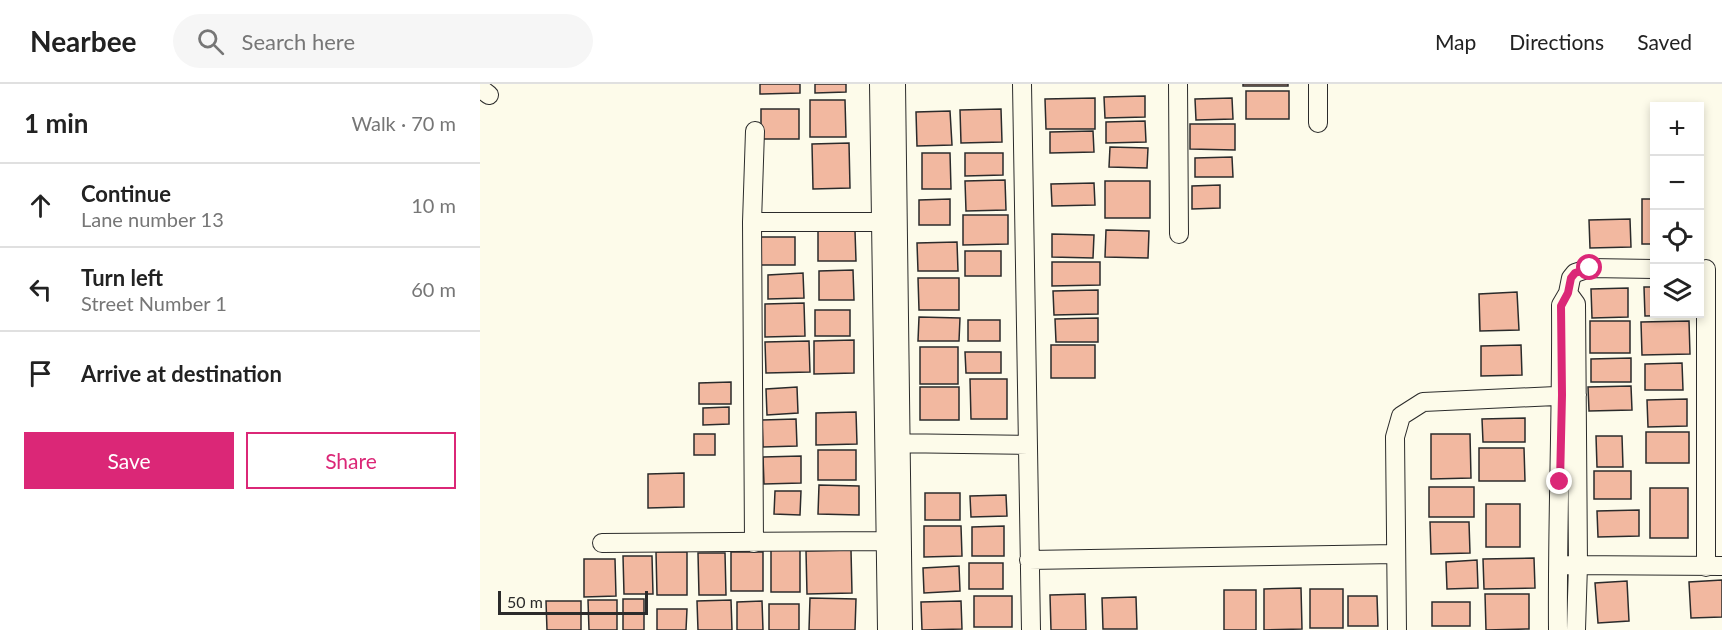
<!DOCTYPE html>
<html lang="en">
<head>
<meta charset="utf-8">
<style>
  :root { --surface:#fff; --page:#f6f6f6; --text:#222; --muted:#767676; --line:#e0e0e0; --accent:#db2777 }
  body { margin:0; font-family:Lato,sans-serif; background:var(--page); color:var(--text) }
  .controls { position:absolute; right:18px; top:18px; display:grid; overflow:hidden; border-radius:0px; box-shadow:0 3px 9px #0003 }
  .controls button { width:54px; height:54px; display:grid; place-items:center; padding:0; border:0; border-bottom:2px solid var(--line); background:var(--surface); color:var(--text); font:30px sans-serif }
  .scale { position:absolute; left:18px; bottom:15px; width:150px; box-sizing:border-box; padding-left:6px; border:3px solid #2b2b2b; border-top:0; font-size:16px; line-height:21px; white-space:nowrap; color:#2b2b2b; -webkit-text-stroke:4px #fdfbea; paint-order:stroke }
  .stop { position:absolute; width:18px; height:18px; margin:-14px; border:4px solid #db2777; border-radius:50%; background:#fff }
  .stop.end { background:#db2777; border-color:#fff; box-shadow:0 2px 6px #0008 }
  .list { margin:0; padding:0; list-style:none }
  h2 { display:flex; justify-content:space-between; align-items:center; height:78px; margin:0; padding:0 24px; font-size:26px }
  h2 small { font-size:20px; font-weight:400; color:var(--muted) }
  .list li { display:grid; grid-template-columns:39px 1fr auto; gap:18px; align-items:center; box-sizing:border-box; height:84px; padding:0 24px; border-top:2px solid var(--line) }
  .list b { display:block; font-size:22px; white-space:nowrap }
  .list p { margin:0; font-size:20px; white-space:nowrap; color:var(--muted) }
  .list em { font-size:20px; font-style:normal; color:var(--muted) }
  .actions { display:flex; gap:12px; padding:18px 24px }
  .actions a { flex:1; padding:14px 0; border:2px solid var(--accent); border-radius:0px; text-align:center; font-size:21px; color:var(--accent) }
  .actions .main { background:var(--accent); color:#fff }
  .icon { flex:none; width:33px; height:33px; fill:none; stroke:currentColor; stroke-width:2; stroke-linecap:round; stroke-linejoin:round }
  .map { position:relative; flex:none; width:1242px; height:546px; overflow:hidden }
  header { display:flex; align-items:center; gap:36px; box-sizing:border-box; height:84px; padding:0 30px; background:var(--surface); border-bottom:2px solid var(--line) }
  header strong { font-size:28px }
  nav { display:flex; gap:33px; margin-inline-start:auto; font-size:21px }
  .search { width:420px; height:54px; background:var(--page); display:flex; align-items:center; gap:15px; box-sizing:border-box; padding:0 21px; border-radius:33px; color:var(--muted); font-size:22px }
  main { display:flex }
  aside { flex:1; background:var(--surface) }
  .map>svg:first-child { display:block }
  .building { fill:#f2b8a0; stroke:#2b2b2b; stroke-width:1.5 }
  .lines { fill:none; stroke-linecap:round; stroke-linejoin:round }
  .street-casing { stroke:#2b2b2b; stroke-width:20 }
  .street { stroke:#fdfbea; stroke-width:18 }
  .route { stroke:#db2777; stroke-width:8 }
</style>
</head>
<body>
<header>
<strong>Nearbee</strong>
<div class="search"><svg class="icon" aria-label="search" viewBox="0 0 24 24"><circle cx="10" cy="10" r="6"/><path d="M15 15l6 6"/></svg>Search here</div>
<nav><a>Map</a><a>Directions</a><a>Saved</a></nav>
</header>
<main>
<aside>
<h2>1 min<small>Walk · 70 m</small></h2>
<ul class="list">
<li><svg class="icon" aria-label="ahead" viewBox="0 0 24 24"><path d="M12 20V5M6 11l6-6 6 6"/></svg><div><b>Continue</b><p>Lane number 13</p></div><em>10 m</em></li>
<li><svg class="icon" aria-label="left" viewBox="0 0 24 24"><path d="M17 20v-9H6M10 6l-5 5 5 5"/></svg><div><b>Turn left</b><p>Street Number 1</p></div><em>60 m</em></li>
<li><svg class="icon" aria-label="arrive" viewBox="0 0 24 24"><path d="M6 21V4h12l-3 4 3 4H6"/></svg><div><b>Arrive at destination</b></div></li>
</ul>
<div class="actions"><a class="main">Save</a><a>Share</a></div>
</aside>
<div class="map">
<svg width="1242" height="546" viewBox="0 0 1242 546">
  <rect width="100%" height="100%" fill="#fdfbea"/>
  <path class="building" d="M280,0H320V9L280,10Z
    M335,0H366V8L335,9Z
    M763,0H808V2H763Z
    M766,7H809V35H766Z
    M665,12V33L625,34L624,13Z
    M615,14V45H566L565,15Z
    M752,14L753,35L716,36L715,15Z
    M330,16H365L366,53H330Z
    M281,25H319V55H281Z
    M521,25L522,58L481,59L480,26Z
    M470,27L472,61L437,62L436,28Z
    M665,37L666,58L626,59V38Z
    M710,40H755V66L710,65Z
    M613,47L614,68L570,69V48Z
    M369,59L370,104L333,105L332,60Z
    M630,63L668,64L667,84L629,83Z
    M442,69H470L471,105H442Z
    M485,69H523V91L485,92Z
    M752,73L753,93H715V74Z
    M525,96L526,126L486,127L485,97Z
    M625,97H670V134H625Z
    M614,99L615,121L572,122L571,100Z
    M740,101V124L712,125V102Z
    M470,115V141H439V116Z
    M1162,115H1174V160H1162Z
    M483,131H528V160L483,161Z
    M1150,135L1151,163L1110,164L1109,136Z
    M626,146L669,147L668,174L625,173Z
    M338,147H375L376,177H338Z
    M572,150L614,151L613,174L572,173Z
    M279,153H315V181H279Z
    M477,158L478,187H438L437,159Z
    M485,167H521V192H485Z
    M572,178H620V201L572,202Z
    M373,186L374,216H339V187Z
    M323,189L324,214L288,215V191Z
    M438,194H479V226H439Z
    M1164,203H1174V230H1207V231L1165,232Z
    M1148,204V233L1112,234L1111,205Z
    M618,206V230L574,231L573,207Z
    M1037,208L1039,246L1000,247L999,210Z
    M324,219L325,252L285,253V220Z
    M335,226H370V252H335Z
    M439,233L480,234L479,257H438Z
    M618,234V258H576L575,235Z
    M488,236H520V257H488Z
    M1110,237H1150V269H1110Z
    M1209,237L1210,270L1162,271L1161,238Z
    M374,256V289L334,290V257Z
    M329,257L330,288L286,289L285,258Z
    M571,261H615V294H571Z
    M1041,261L1042,291L1001,292V262Z
    M440,263H478V300H440Z
    M485,268H521V289H486Z
    M1151,274V298H1111V275Z
    M1202,279L1203,306H1165V280Z
    M490,295H527V335H491Z
    M251,298V320H219V299Z
    M1151,302L1152,326L1109,327L1108,303Z
    M317,303L318,329L287,331L286,305Z
    M440,303H479V336H440Z
    M1207,315V342L1168,343L1167,316Z
    M249,323V340L223,341V324Z
    M376,328L377,360L336,361V329Z
    M1045,334V358H1003L1002,335Z
    M316,335L317,362L283,363L282,336Z
    M1166,348H1209V379H1166Z
    M214,350H235V371H214Z
    M951,350H990L991,394L951,395Z
    M1116,352H1142L1143,383H1117Z
    M999,364H1044L1045,397H999Z
    M338,366H376V396H338Z
    M321,372V399L284,400L283,373Z
    M1114,387H1151V415H1114Z
    M204,389V423L168,424V390Z
    M339,401L379,402V431L338,430Z
    M949,403H994V433H949Z
    M1170,404H1208V454H1170Z
    M295,407H321L320,431L294,430Z
    M445,409H480V436H445Z
    M526,411L527,432L491,433L490,412Z
    M1006,420H1040V463H1006Z
    M1159,426V452L1118,453L1117,427Z
    M950,438H989L990,469L951,470Z
    M444,442H481L482,472L444,473Z
    M524,442V472H492V443Z
    M291,465H320V508H291Z
    M371,466L372,509L327,510L326,467Z
    M176,468H207V511H177Z
    M251,468H283V507H251Z
    M218,469H245L246,511H219Z
    M143,472H172L173,510H144Z
    M1054,474L1055,504L1004,505L1003,475Z
    M104,475H135L136,512L104,513Z
    M997,476L998,504L967,505L966,478Z
    M489,479H523V505H489Z
    M479,482L480,507L444,509L443,484Z
    M1242,496V533L1211,534L1209,498Z
    M1147,497L1149,537L1118,539L1115,499Z
    M821,504L822,545L784,546V505Z
    M830,505H863V544H830Z
    M744,506H776V546H744Z
    M605,510L606,546H571L570,511Z
    M1005,510H1049V545L1006,546Z
    M494,512H532V543H494Z
    M868,512H897L898,542H868Z
    M656,513L657,545H623L622,514Z
    M330,514L376,515L375,546H329Z
    M143,515H164V546H143Z
    M108,516H137V546H109Z
    M251,516L252,546H218L217,517Z
    M66,517H101V546H67Z
    M282,517L283,546H257V518Z
    M481,517L482,545L442,546L441,518Z
    M952,518H990V542H952Z
    M289,520H319V546H289Z
    M177,525H207L206,546H177Z"/>
  <g class="lines">
    <defs>
      <path id="street" d="M399,0L407,546
        M416,0L423,546
        M542,0L551,546
        M698,0L699,150
        M838,0V39
        M0,4L9,11
        M272,138H411
        M1226,185V483
        M1088,209L1096,220L1098,481L1096,546
        M409,359L548,361
        M122,459L405,457
        M274,459L272,138L275,47
        M549,476L916,470
        M1085,481L1242,482
        M917,546L915,353L921,332L943,318L1097,311
        M1078,546C1077,438 1082,330 1081,221L1088,209L1091,194L1095,189L1110,184L1174,185"/>
    </defs>
    <use href="#street" class="street-casing"/>
    <use href="#street" class="street"/>
  </g>
  <g class="lines">
    <path class="route" d="M1080,398L1082,311L1081,222L1088,209L1091,194L1095,189L1110,184"/>
  </g>
</svg>
<div class="controls">
<button>+</button>
<button>−</button>
<button><svg class="icon" aria-label="locate" viewBox="0 0 24 24"><circle cx="12" cy="12" r="6"/><path d="M12 2v4M12 18v4M2 12h4M18 12h4"/></svg></button>
<button><svg class="icon" aria-label="layers" viewBox="0 0 24 24"><path d="M12 4l9 5-9 5-9-5zM3 14l9 5 9-5"/></svg></button>
</div>
<div class="scale">50 m</div>
<div class="stop" style="left:1110px;top:184px"></div>
<div class="stop end" style="left:1080px;top:398px"></div>
</div>
</main>
</body>
</html>
